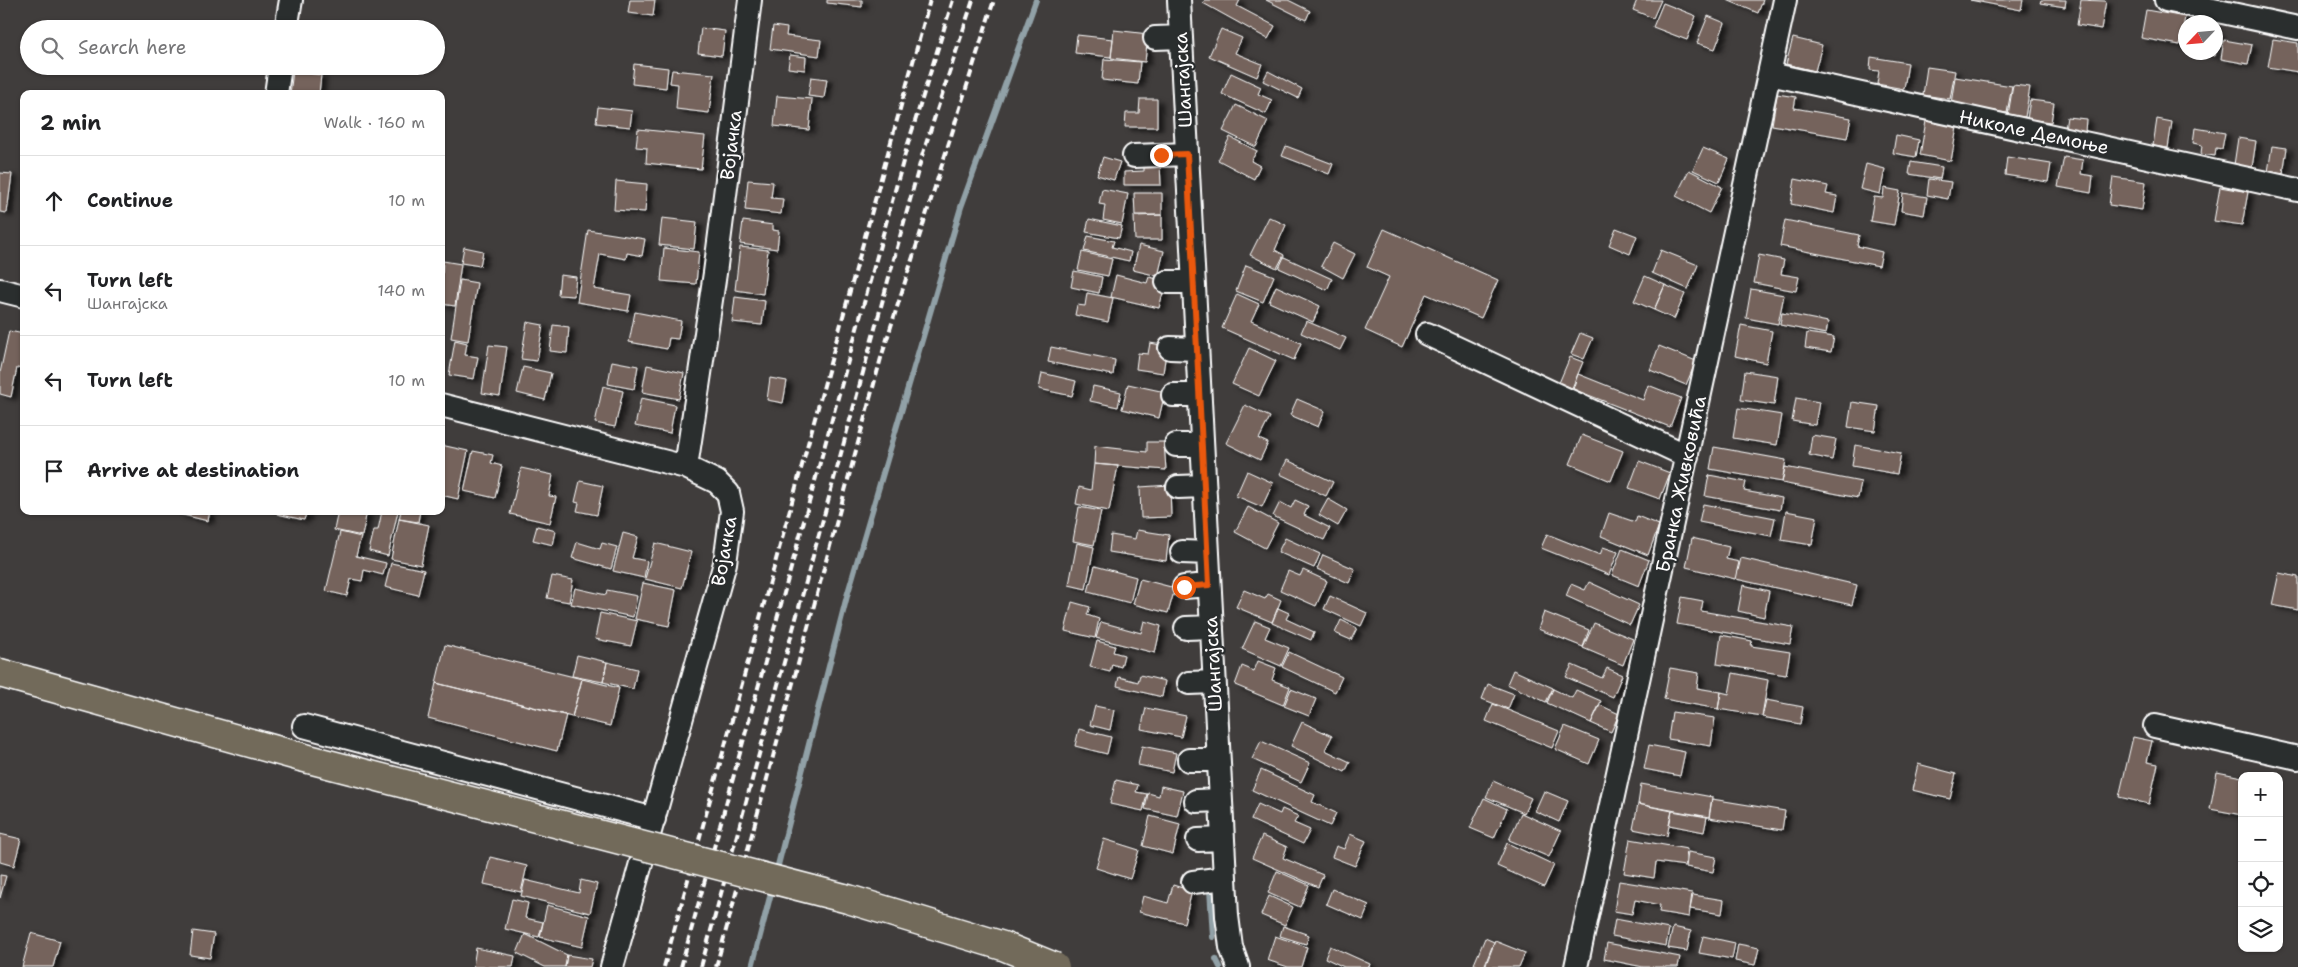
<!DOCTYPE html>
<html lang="en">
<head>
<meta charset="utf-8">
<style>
  :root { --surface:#fff; --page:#f2f2f2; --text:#202124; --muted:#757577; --line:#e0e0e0 }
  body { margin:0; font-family:"Shantell Sans",sans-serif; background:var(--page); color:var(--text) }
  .controls { position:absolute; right:15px; bottom:15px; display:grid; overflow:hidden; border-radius:10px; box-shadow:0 1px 4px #0004 }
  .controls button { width:45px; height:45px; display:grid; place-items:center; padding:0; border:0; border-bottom:1px solid var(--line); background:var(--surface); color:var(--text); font:25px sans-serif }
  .compass { position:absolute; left:2178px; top:15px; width:45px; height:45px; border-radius:50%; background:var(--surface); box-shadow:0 1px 4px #0004; rotate:244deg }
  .stop { position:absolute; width:15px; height:15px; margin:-11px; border:4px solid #ea580c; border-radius:50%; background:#fff }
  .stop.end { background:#ea580c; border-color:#fff; box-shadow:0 1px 5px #0008 }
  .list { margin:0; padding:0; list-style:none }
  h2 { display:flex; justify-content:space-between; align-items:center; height:65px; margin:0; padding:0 20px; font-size:21px }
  h2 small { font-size:16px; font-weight:400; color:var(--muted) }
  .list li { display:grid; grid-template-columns:32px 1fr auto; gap:15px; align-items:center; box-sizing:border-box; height:90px; padding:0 20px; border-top:1px solid var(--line) }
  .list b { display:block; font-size:19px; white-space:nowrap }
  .list p { margin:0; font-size:16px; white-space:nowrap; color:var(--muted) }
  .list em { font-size:16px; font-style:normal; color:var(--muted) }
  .icon { flex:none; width:28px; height:28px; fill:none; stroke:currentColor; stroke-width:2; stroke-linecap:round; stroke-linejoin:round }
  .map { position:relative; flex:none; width:2298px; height:967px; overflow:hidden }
  .search { position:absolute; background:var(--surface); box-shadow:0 1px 4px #0004; left:20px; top:20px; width:425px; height:55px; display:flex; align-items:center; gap:12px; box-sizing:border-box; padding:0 18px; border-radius:28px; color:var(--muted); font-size:19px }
  .panel { position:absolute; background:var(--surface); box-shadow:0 1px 4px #0004; left:20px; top:90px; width:425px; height:425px; border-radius:10px }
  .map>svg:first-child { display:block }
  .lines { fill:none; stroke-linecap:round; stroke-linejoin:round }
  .stream { stroke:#91a1a7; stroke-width:6 }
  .building { fill:#74635b; stroke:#fff; filter:url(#shadow) }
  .minor-casing { stroke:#fff; stroke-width:26 }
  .major-casing { stroke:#fff; stroke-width:31 }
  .minor { stroke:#2a2d2e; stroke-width:22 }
  .major { stroke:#726b5a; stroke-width:28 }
  .rail { stroke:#fff; stroke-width:4; stroke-dasharray:8 4; stroke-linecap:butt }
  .major-bridge-casing { stroke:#fff; stroke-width:31; stroke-linecap:butt }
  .major-bridge { stroke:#726b5a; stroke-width:28 }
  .route { stroke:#ea580c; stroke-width:6 }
  .labels { text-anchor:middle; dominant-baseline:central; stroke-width:4.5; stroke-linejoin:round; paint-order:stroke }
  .street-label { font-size:19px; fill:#fff; stroke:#2a2d2e }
</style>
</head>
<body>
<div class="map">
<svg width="2298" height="967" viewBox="0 0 2298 967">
  <defs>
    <filter id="shadow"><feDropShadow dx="5.5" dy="3" stdDeviation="2.5" flood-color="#0009"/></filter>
  </defs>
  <rect width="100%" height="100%" fill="#403d3c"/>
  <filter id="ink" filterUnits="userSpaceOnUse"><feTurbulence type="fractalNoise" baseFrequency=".02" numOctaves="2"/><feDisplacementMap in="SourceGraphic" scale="10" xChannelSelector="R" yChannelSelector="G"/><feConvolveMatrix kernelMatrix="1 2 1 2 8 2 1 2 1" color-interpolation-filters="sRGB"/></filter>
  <g filter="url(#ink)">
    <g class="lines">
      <path class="stream" d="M776,873L847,596L961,207L1036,0
        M1210,889L1213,937
        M1216,959L1220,967
        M752,967L773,885"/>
    </g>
    <path class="building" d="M630,0H655L653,16L628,13Z
      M827,0H862V7L827,3Z
      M1205,0H1240L1237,6L1275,26L1268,39L1203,3Z
      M1266,0H1288L1310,11L1306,20Z
      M1637,0H1661L1653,18L1633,10Z
      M1727,0H1763L1758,13Z
      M1970,0H2023L2021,10Z
      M2041,0H2066L2065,7L2040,3Z
      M2081,0L2106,1L2101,29L2077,25Z
      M1663,3L1696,16L1687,40L1653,27Z
      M2146,10L2185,17L2180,45L2141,38Z
      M1708,16L1725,23L1715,49L1697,43Z
      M773,26L787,28L786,36L821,40L819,56L770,49Z
      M701,28L725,31L722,56L698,53Z
      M1221,29L1242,38L1235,53L1262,64L1257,77L1209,56Z
      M1114,30L1148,34L1145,62L1111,58Z
      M2216,34L2220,35L2215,56L2200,52H2216Z
      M1077,35L1113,39L1111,57L1075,53Z
      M1793,38L1822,45L1815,71L1786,64Z
      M2273,39L2298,43V72L2268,67Z
      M2224,40L2252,45L2248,64L2221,59Z
      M790,55L806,57L805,70L788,68Z
      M1871,57L1908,63L1904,89L1877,84L1879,71L1870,70Z
      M1104,59L1140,62L1138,84L1102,80Z
      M634,64L668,68L666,88L632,84Z
      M1927,67L1955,71L1950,99L1923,95Z
      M672,70L714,74L709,113L676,109L678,84L670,83Z
      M293,71L321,75L319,94H290Z
      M1268,71L1302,89L1298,98L1263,81Z
      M1231,73L1261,87L1258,94L1272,100L1266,114L1222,94Z
      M811,77L827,79L824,98L808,96Z
      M1955,77L2012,86L2007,113L1951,104Z
      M2013,85L2030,87L2025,117L2008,115Z
      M1777,94L1796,97L1794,108L1851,118L1847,138L1772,125Z
      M777,96L812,99L809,130L774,126Z
      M1140,99H1157V127H1125L1126,113H1139Z
      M2030,100L2054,103L2051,122L2027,119Z
      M1236,105L1268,121L1256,147L1223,131Z
      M598,107L632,111L630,127L596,123Z
      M2067,117L2086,119L2085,132L2065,129Z
      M2157,119L2172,122L2168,148L2153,146Z
      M1926,121L1957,127L1951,161L1920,155Z
      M2195,128L2225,133L2222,149L2216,148L2215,156L2201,154L2202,145L2193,143Z
      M638,129L705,136L701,169L646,163L647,148L636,147Z
      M1896,135L1919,140L1916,157L1893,153Z
      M1230,137L1257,151L1251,161L1260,166L1254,179L1218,160Z
      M2238,138L2256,141L2252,168L2234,165Z
      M1286,146L1333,164L1329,174L1282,156Z
      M2272,146L2287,148L2283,174L2268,172Z
      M1703,148L1729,159L1719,182L1693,170Z
      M1103,157L1120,162L1114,180L1097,175Z
      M2007,157L2051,164L2048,182L2005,175Z
      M2064,157L2083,160L2081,174L2093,176L2091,193L2058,187Z
      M1911,162L1942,167L1940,179L1909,174Z
      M1144,163H1160L1161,185H1124V172L1144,171Z
      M1866,164L1885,169L1880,194L1860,189Z
      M1689,170L1722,187L1709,213L1676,196Z
      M0,173L12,174L7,213L0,212Z
      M2113,177L2146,182L2142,210L2109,205Z
      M1795,179L1828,186L1826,194L1837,196L1834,213L1791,204Z
      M1929,179L1951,182L1948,199L1927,195Z
      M748,180L773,182L771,198L783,199L781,214L745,210Z
      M616,181L647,184L645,212L614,210Z
      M2220,187L2248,192L2242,225L2214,221Z
      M1884,188L1900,191L1894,225L1870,221L1874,197L1883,198Z
      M1102,189L1128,194L1122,224L1103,220L1105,205L1099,204Z
      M1134,193H1162V215H1135Z
      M1903,193L1927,197L1924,215L1901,211Z
      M1162,215V240H1135L1134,216Z
      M1269,217L1286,225L1275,250L1284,255L1277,268L1250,255Z
      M662,218L697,222L694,249L659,245Z
      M1089,219L1122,226L1119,238L1086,232Z
      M1785,220L1859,235L1857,246L1882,252L1879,266L1780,246Z
      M743,221L773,225V230L779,231L777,249L740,244Z
      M1616,228L1637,236L1630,254L1609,245Z
      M1384,229L1498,280L1481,318L1426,294L1402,347L1365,330L1389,277L1367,267Z
      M588,230L645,239L642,256L627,253L626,259L600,254L594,289L631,295L628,311L577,302Z
      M1088,236L1114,241L1112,247L1131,252L1129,261L1084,251Z
      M1333,243L1355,254L1343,278L1321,266Z
      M1139,245L1164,251L1158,276L1133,270Z
      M464,247L483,251L480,266L461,263Z
      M740,247L768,250L763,294L735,290Z
      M664,248L699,252L696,284L661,281Z
      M1661,250L1698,265L1688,289L1652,273Z
      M1082,252L1112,259L1108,276L1078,270Z
      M1759,255L1784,260L1781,274L1799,277L1796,291L1754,283Z
      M1284,257L1332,279L1327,290L1279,268Z
      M443,261L461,264L455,306L441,304Z
      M1246,265L1274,276L1263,302L1236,291Z
      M1074,271L1102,277L1099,293L1071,287Z
      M560,275L576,277L574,296L558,295Z
      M1116,275L1147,283L1149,277L1166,281L1159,308L1111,297Z
      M1645,276L1665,285L1654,310L1634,301Z
      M460,280L477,283L468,341L451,338Z
      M1665,285L1685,294L1674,319L1654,310Z
      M1276,286L1320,306L1313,322L1269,302Z
      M1751,289L1784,295L1778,324L1746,318Z
      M1087,293L1113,298L1108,322L1075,315L1077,305L1085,306Z
      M1237,294L1259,304L1251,321L1301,343L1294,360L1222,328Z
      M735,297L765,301L762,325L732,322Z
      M635,312L681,321L678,339L669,338L667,349L629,342Z
      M1782,313L1828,322L1826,334L1780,325Z
      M1306,321L1346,338L1340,350L1301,333Z
      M527,322L543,325L537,361L521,359Z
      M553,325L569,327L567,353L550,351Z
      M1741,325L1772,331L1766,363L1735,356Z
      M9,331L24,334V369L17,368L11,397L0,394V373Z
      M1580,333L1593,338L1584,359L1571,354Z
      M1807,333L1834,337L1831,352L1805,348Z
      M455,340L467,343L465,355L478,357L474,379L449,375Z
      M1150,343L1167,346L1163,373L1136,369L1138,353L1148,354Z
      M489,345L507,347L500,396L482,393Z
      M1659,346L1696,361L1686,385L1650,370Z
      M1051,347L1115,360L1113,375L1048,362Z
      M1249,348L1276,361L1259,396L1232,384Z
      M1570,357L1583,362L1572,388L1559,383Z
      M612,361L638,366L634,389L608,384Z
      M647,365L684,373L679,399L642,392Z
      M523,367L551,373L545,400L517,393Z
      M1745,371L1778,376L1774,405L1741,400Z
      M1042,373L1076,381L1072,396L1039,389Z
      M1578,374L1643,400L1648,385L1681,398L1670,427L1573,389Z
      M770,378L787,381L783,403L767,400Z
      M1128,384L1165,392L1159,418L1122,409Z
      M603,386L623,391L615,427L595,423Z
      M1093,386L1121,392L1118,407L1090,401Z
      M641,398L675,405L670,433L635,426Z
      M1796,398L1819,402L1815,425L1792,421Z
      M1297,399L1325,411L1318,427L1290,415Z
      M1852,402L1879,406L1875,431L1848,427Z
      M1245,405L1270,417L1259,439L1268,443L1260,460L1226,443Z
      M1738,408L1782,415L1777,445L1733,438Z
      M1582,435L1623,451L1611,481L1570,464Z
      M1812,435L1836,439L1832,460L1809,455Z
      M1147,442H1164L1166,470L1094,464L1095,446L1147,452Z
      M441,445L468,451L458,499L441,495Z
      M1855,445L1901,453L1897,474L1852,466Z
      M1714,447L1786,460L1782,482L1710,469Z
      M473,451L493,455L491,463L502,466L495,498L464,491Z
      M1287,460L1333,482L1326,496L1280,474Z
      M1639,461L1670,473L1660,499L1629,488Z
      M1094,464L1118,466L1109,511L1076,504L1079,487L1091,490Z
      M1785,467L1861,482L1858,498L1782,483Z
      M521,468L553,475L549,496L556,497L550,523L510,514Z
      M1247,471L1273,483L1262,507L1236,496Z
      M1709,475L1746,482L1744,491L1782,498L1780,510L1705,496Z
      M580,481L603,486L597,515L577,511L579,503L575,502Z
      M1170,485L1171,517L1141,518L1140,487Z
      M1328,499L1347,510L1338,526L1319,515Z
      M1295,500L1308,506L1304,515L1330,528L1324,540L1273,516L1280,502L1291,508Z
      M1703,504L1775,518L1771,536L1699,522Z
      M1079,507L1101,511L1094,545L1073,541Z
      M1248,507L1278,523L1265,548L1235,532Z
      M180,511H210L208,521L179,514Z
      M277,511H307L304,520L277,514Z
      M338,511H367L362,536L334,530Z
      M382,511H398L388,556L369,551L374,530H378Z
      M401,511H420L418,522L399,519Z
      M1786,511L1817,517L1812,545L1781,540Z
      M1609,513L1635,522L1637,516L1659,525L1648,555L1601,536Z
      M399,519L429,525L421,565L391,559Z
      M537,526L556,531L553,545L533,540Z
      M1137,530L1169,535L1166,561L1109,552L1111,535L1135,539Z
      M340,532L361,537L356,556L386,563L383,575L364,570L362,581L351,579L347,596L326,591Z
      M623,533L638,537L632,558L647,561L644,578L613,571Z
      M1547,534L1600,555L1603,547L1618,552L1609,575L1541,548Z
      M1285,538L1320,554L1314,568L1278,552Z
      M1692,538L1729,547L1726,559L1739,562L1735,579L1686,567Z
      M577,542L600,549L602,543L617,547L611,569L572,558Z
      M655,543L691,552L682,588L645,579Z
      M1077,543L1094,547L1086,589L1069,585Z
      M1622,549L1649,560L1639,586L1612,575Z
      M1323,555L1355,569L1349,583L1317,569Z
      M1741,558L1857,585L1852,605L1736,579Z
      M391,563L424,570L418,595L385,587Z
      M1095,566L1136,577L1130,603L1088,592Z
      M1303,570L1327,581L1316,606L1280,590L1288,571L1300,576Z
      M2279,573L2298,577V610L2272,605Z
      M552,576L573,580L569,602L547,598Z
      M1140,579L1175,588L1168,613L1133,604Z
      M1589,582L1639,605L1630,625L1566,596L1571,584L1585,590Z
      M643,583L676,590L669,626L635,619Z
      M1743,585L1769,591L1764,617L1738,611Z
      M575,588L606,595L607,590L637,596L633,617L571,604Z
      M1244,590L1265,599L1268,594L1281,600L1272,622L1236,607Z
      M1330,596L1367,613L1361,626L1324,609Z
      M1682,597L1703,601L1701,611L1793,627L1790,644L1677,624Z
      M1072,602L1090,607L1087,615L1099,619L1095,638L1065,631Z
      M1278,608L1289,613L1286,619L1314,632L1311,640L1272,623Z
      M1544,612L1589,630L1583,647L1538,629Z
      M600,613L637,621L631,646L595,639Z
      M1341,620L1357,628L1351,640L1335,633Z
      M1144,621L1161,626L1155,653L1096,638L1101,622L1141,633Z
      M1255,621L1270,627L1265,638L1289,648L1281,666L1242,649Z
      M1594,623L1633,639L1623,665L1583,648Z
      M1721,635L1752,641L1751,646L1790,652L1786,675L1717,664Z
      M1097,641L1115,646L1113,652L1124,655L1121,667L1112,664L1110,672L1090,667Z
      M445,645L582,679L572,717L436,683Z
      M1289,652L1342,677L1335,692L1282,667Z
      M577,655L607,662L603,682L572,676Z
      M1258,661L1276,668L1272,680L1290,687L1283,705L1235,685L1242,666L1254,671Z
      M607,662L637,669L633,689L603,682Z
      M1572,665L1602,678L1607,668L1622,675L1613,697L1566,677Z
      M1670,668L1699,673L1697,688L1721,692L1718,709L1664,699Z
      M1513,670L1553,688L1546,702L1507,684Z
      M1733,673L1768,680L1762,716L1718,709L1721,692L1729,694Z
      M1140,675L1165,681L1162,697L1117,686L1119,677L1138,682Z
      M582,679L619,688L610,726L572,717Z
      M436,683L566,715L557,751L428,718Z
      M1488,684L1514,694L1508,709L1482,699Z
      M1291,689L1316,699L1309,716L1284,706Z
      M1553,689L1572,698L1576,690L1601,701L1591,723L1547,703Z
      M1766,700L1803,707L1800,724L1762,717Z
      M1493,704L1559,731L1552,748L1486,721Z
      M1600,705L1619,714L1611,732L1591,723Z
      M1095,706L1114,710L1110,730L1090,725Z
      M1146,708L1186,716L1181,737L1141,729Z
      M1672,712L1715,718L1711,746L1668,739Z
      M1302,722L1332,736L1325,750L1350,762L1345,772L1291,746Z
      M1565,726L1599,740L1589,764L1555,749Z
      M1079,729L1111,737L1107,754L1075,746Z
      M2133,737L2152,741L2147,762L2158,764L2149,804L2119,797Z
      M1261,741L1310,763L1301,782L1252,759Z
      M1649,745L1685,752L1680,776L1644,769Z
      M1142,746L1176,753L1172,772L1138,765Z
      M1918,764L1956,774L1950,799L1912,790Z
      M1261,770L1315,795L1312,802L1336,813L1330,826L1252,790Z
      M2217,772L2242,777V815L2210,809Z
      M1116,780L1138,785L1136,792L1147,794L1143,811L1110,804Z
      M1493,781L1531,798L1524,813L1486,797Z
      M1641,784L1712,797L1709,817L1638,804Z
      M1161,786L1183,791L1177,816L1145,809L1148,793L1159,796Z
      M1544,791L1568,801L1559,822L1535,811Z
      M1484,798L1507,809L1494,838L1470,828Z
      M1712,799L1785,811L1782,830L1709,818Z
      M1258,804L1280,814L1282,809L1298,816L1294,823L1310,830L1303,844L1251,820Z
      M1638,804L1672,811L1667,836L1633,829Z
      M1672,811L1707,817L1704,832L1669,825Z
      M1521,813L1561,831L1549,857L1509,840Z
      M1150,816L1180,824L1173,854L1143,846Z
      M0,834L21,839L14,866L0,862Z
      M1350,834L1366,841L1355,866L1332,857L1336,846L1344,849Z
      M1262,836L1287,847L1283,858L1323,875L1318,887L1252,858Z
      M1104,839L1139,850L1130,879L1096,868Z
      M1630,839L1687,849L1685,866L1656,862L1654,878L1624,873Z
      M1507,843L1554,865L1544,887L1497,866Z
      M1688,852L1716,857L1713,872L1686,867Z
      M490,857L527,866L521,892L484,884Z
      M1277,871L1309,885L1300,907L1268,893Z
      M0,875L6,876L0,898Z
      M525,880L579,893L581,880L597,884L590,913L521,896Z
      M1619,881L1692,893L1689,917L1659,912L1660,905L1635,900L1632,914L1614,911Z
      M1173,885L1192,891L1184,923L1139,912L1143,896L1168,903Z
      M1332,889L1369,905L1363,920L1326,904Z
      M1693,895L1724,900L1722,914L1690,909Z
      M1269,896L1293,907L1285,925L1261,915Z
      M512,899L528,903L525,918L543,922L539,937L505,929Z
      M547,905L589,916L582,947L540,937Z
      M1615,919L1669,929L1666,946L1612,936Z
      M1283,926L1309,935L1306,944L1280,936Z
      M1673,927L1691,931L1687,951L1668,948Z
      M193,931L214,934L210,958L190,955Z
      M31,933L60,941L53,967H22Z
      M525,934L567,955L565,967H545L517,953Z
      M1275,936L1307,947L1301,967H1288L1267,960Z
      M1703,936L1735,943L1732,959L1699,953Z
      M1485,938L1494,942L1484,967H1481L1474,964Z
      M1495,941L1525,953L1519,967H1485Z
      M1607,943L1680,957L1678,967H1643L1604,959Z
      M1738,944L1759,948L1755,965L1735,961Z
      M1330,946L1370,964L1369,967H1344L1325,958Z
      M476,948L515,956L513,967H473Z
      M567,955L592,959L590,967H565Z"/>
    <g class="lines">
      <defs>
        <path id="minor" d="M1179,0L1227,916L1231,947L1238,967
          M2166,0L2298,28
          M286,29L291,0
          M1155,38L1181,37
          M1770,74L2298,190
          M276,94L280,66
          M1134,156L1187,154
          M1167,282H1193
          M0,290L24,296
          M1427,334L1687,456
          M1170,348L1197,349
          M1173,395H1199
          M441,405L686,467L717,482L728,493L732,511L725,563L612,967
          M1176,445H1202
          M686,467L715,273L750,0
          M1178,487L1204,486
          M1182,552L1208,553
          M1184,587L1209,585
          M1186,628L1212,627
          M1189,683L1214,682
          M304,726L654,819
          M2155,726L2298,758
          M1189,760H1218
          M1196,801L1220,800
          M1198,840L1223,839
          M1193,882L1225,878
          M1576,967L1785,0"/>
        <path id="major" d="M0,673L301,757"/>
      </defs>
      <use href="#minor" class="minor-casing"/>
      <use href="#major" class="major-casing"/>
      <use href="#minor" class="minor"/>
      <use href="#major" class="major"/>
      <path class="rail" d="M664,967L930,0
        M681,967L907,147L953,0
        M701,967L922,156L973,0
        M716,967L881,358L994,0"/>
      <defs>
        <path id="major-bridge" d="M301,757L848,899L1003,946L1055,967"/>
      </defs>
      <use href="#major-bridge" class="major-bridge-casing"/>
      <use href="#major-bridge" class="major-bridge"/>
    </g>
  </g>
  <g class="lines" filter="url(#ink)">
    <path class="route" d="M1161,155L1187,154L1209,585L1184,587"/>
  </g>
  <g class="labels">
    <g class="street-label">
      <text transform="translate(1183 80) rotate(-93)">Шангајска</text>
      <text transform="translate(2034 132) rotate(12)">Николе Демоње</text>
      <text transform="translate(731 145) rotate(-83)">Војачка</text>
      <text transform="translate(1681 484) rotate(-78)">Бранка Живковића</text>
      <text transform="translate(724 551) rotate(-80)">Војачка</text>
      <text transform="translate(1213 664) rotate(-93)">Шангајска</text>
    </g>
  </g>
</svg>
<div class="controls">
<button>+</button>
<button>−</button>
<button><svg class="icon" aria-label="locate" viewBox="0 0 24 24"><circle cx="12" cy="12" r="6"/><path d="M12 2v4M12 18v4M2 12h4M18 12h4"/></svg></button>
<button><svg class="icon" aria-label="layers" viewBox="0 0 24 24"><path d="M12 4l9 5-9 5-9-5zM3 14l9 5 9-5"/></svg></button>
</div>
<svg class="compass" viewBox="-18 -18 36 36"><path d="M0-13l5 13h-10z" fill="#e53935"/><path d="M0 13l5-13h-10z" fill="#757577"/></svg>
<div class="stop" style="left:1184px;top:587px"></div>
<div class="stop end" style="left:1161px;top:155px"></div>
<div class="search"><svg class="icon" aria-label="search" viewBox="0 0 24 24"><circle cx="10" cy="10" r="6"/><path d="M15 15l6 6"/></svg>Search here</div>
<section class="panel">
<h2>2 min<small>Walk · 160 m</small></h2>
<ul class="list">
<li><svg class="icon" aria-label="ahead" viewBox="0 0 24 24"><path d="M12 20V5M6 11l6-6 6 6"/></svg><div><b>Continue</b></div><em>10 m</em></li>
<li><svg class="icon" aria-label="left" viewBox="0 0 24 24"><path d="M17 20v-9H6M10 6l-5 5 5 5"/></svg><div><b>Turn left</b><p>Шангајска</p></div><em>140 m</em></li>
<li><svg class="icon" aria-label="left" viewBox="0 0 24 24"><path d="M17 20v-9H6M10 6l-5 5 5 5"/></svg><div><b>Turn left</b></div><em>10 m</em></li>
<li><svg class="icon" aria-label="arrive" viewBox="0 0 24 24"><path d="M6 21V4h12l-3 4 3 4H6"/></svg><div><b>Arrive at destination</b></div></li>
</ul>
</section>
</div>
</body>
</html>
